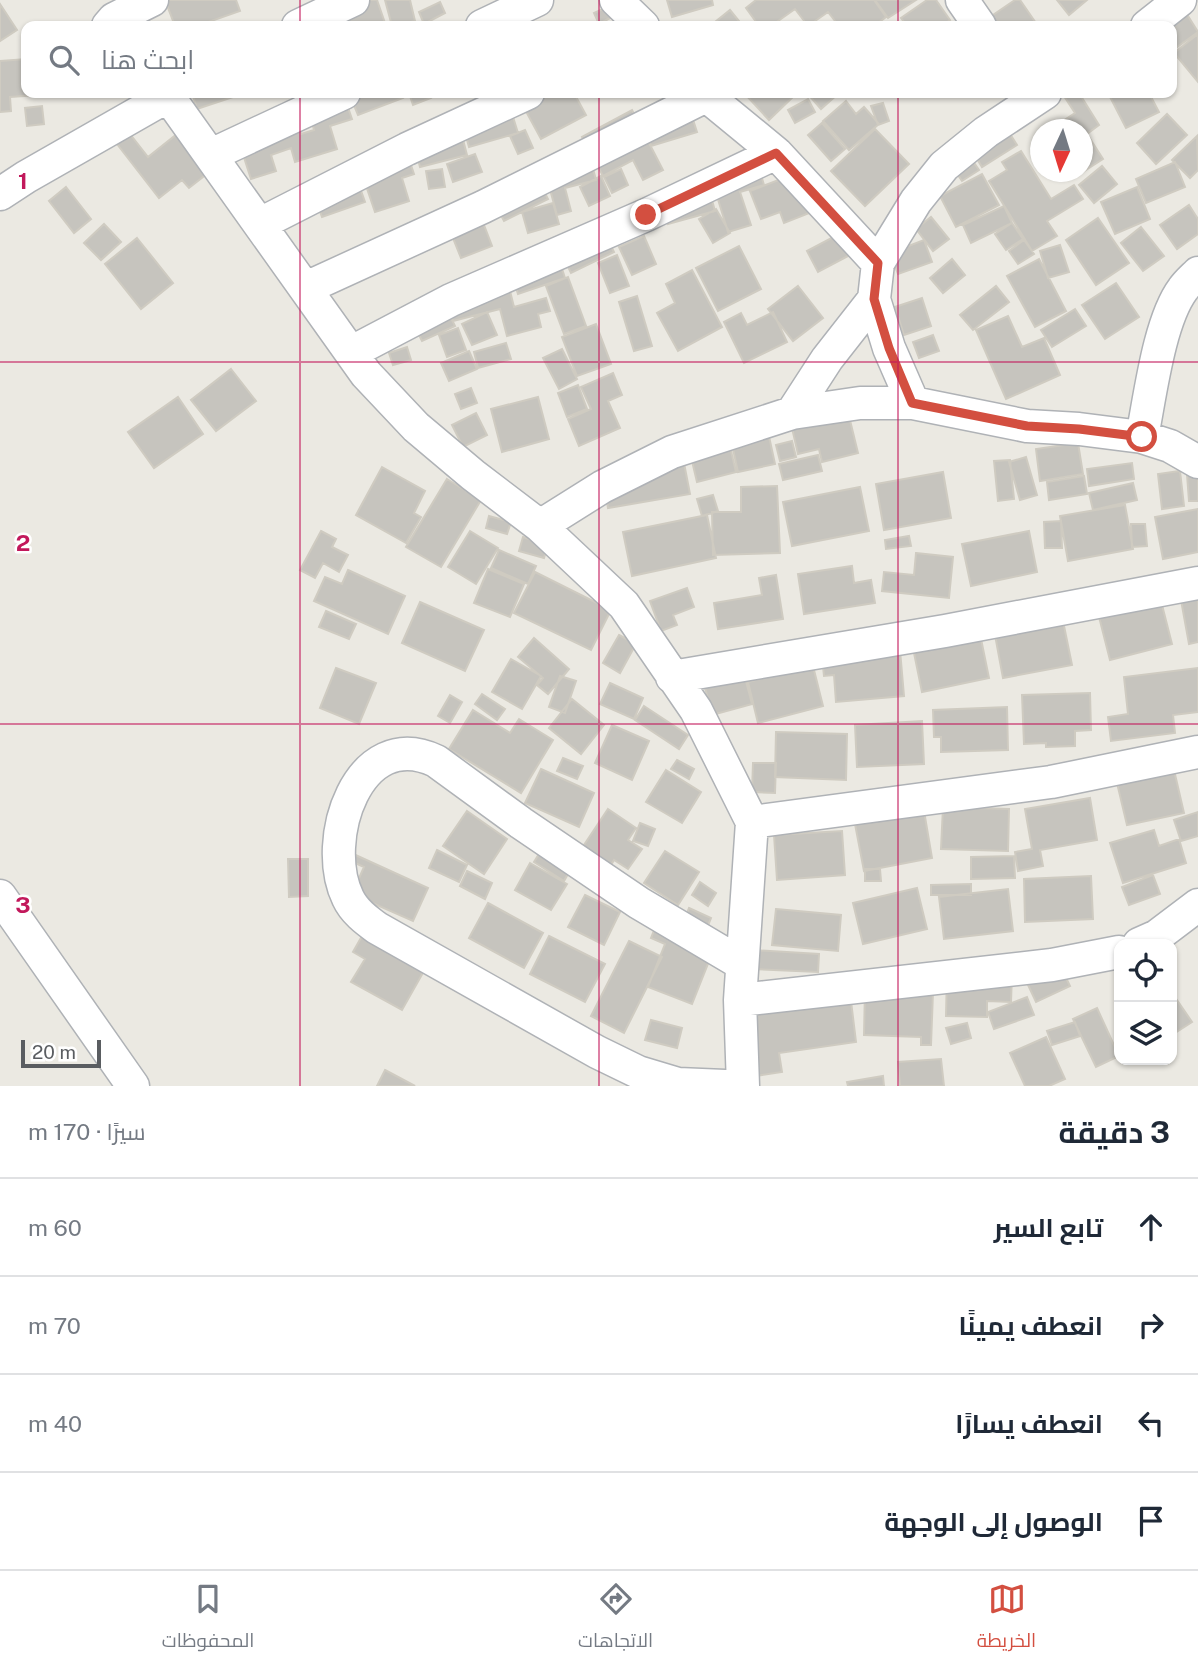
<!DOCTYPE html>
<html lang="ar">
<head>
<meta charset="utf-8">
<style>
  :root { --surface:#fff; --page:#f2f2f3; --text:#1f2937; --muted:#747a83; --line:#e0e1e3; --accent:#d34f40 }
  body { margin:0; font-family:"Public Sans",Cairo,sans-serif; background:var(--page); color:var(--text); direction:rtl }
  .controls { position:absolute; right:21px; bottom:21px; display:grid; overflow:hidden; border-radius:14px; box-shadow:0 2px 5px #0004 }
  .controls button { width:63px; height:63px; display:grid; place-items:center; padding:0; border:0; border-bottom:2px solid var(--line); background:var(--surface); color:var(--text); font:35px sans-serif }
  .compass { position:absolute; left:1030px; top:119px; width:63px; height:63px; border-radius:50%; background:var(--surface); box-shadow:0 2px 5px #0004; rotate:184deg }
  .scale { position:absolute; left:21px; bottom:18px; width:80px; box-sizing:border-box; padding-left:7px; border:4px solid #5a5d61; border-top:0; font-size:19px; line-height:24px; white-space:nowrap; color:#5a5d61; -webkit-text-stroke:5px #fff; paint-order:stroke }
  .stop { position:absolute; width:21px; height:21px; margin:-16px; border:5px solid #d34f40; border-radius:50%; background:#fff }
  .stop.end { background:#d34f40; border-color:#fff; box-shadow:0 2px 7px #0008 }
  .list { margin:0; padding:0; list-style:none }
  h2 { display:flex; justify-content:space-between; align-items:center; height:91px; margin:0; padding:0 28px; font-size:30px }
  h2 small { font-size:23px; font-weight:400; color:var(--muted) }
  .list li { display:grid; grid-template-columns:46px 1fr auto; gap:21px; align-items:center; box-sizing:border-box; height:98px; padding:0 28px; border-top:2px solid var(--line) }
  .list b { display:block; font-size:26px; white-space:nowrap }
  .list em { font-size:23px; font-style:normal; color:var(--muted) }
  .icon { flex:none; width:38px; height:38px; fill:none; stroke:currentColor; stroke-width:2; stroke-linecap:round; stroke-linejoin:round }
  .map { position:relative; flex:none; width:1198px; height:1086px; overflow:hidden; direction:ltr }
  .search { position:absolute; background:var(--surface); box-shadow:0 2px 5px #0004; left:21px; right:21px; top:21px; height:77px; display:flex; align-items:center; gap:18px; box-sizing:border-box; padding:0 24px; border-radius:14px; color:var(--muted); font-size:26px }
  .sheet { height:483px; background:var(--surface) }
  nav { display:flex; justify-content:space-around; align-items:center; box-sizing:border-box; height:98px; border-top:2px solid var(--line); background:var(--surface); font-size:19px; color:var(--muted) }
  nav a { display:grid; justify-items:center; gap:4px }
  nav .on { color:var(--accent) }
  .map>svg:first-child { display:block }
  .building { fill:#c6c4be; stroke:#cfcbc1; stroke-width:2 }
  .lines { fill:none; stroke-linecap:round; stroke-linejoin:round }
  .minor-casing { stroke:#afb2b6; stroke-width:35 }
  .minor { stroke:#fff; stroke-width:32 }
  .route { stroke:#d34f40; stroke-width:9 }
  .grid { fill:none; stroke:#c2185b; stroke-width:2; stroke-opacity:0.55 }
  .grid-label { font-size:23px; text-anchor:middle; font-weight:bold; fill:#c2185b; stroke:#fff; stroke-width:5; stroke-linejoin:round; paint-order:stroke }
</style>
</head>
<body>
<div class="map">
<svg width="1198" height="1086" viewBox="0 0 1198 1086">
  <rect width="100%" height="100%" fill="#ebe9e2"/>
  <path class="building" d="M165,0H236L240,11L197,26H175Z
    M359,0H377L386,26H337L331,9Z
    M385,0H410L415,21L392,26Z
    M667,0H712L713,5L672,17Z
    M756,0H874L886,17L874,26H839L828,12L808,26L795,9L771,26H759L746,8Z
    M875,0H916L888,18Z
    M927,0H936L950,20L942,26H907L901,18Z
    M1015,0H1020L1038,26H996L990,17Z
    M1057,0H1087L1069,15Z
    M440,2L445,13L424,24L419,12Z
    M0,4L17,30L0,41Z
    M607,7L612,17L599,24L594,13Z
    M1183,8L1198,32L1173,50L1172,26Z
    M730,10L743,26H710Z
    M1198,34V82L1174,53Z
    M26,59V93H38V95L10,97L11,111L0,112V61Z
    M192,93H242V94L197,109Z
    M343,93L352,119L330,126L337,149L295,162L291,148L271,155L276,171L251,179L236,133L294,114L301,134L314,130L306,102Z
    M349,93H401L403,98L358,115Z
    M409,93H429L431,98L413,105Z
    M516,93H574L586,115L541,139Z
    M744,93H797L769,120Z
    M807,93H839L821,109Z
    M1062,93H1079L1099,125L1087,134L1103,159L1075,177L1071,172H1082V130H1049L1075,113Z
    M1108,93H1149L1159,112L1126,128Z
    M808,99L815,112L795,123L788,110Z
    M687,101L697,132L651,146L642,114Z
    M846,101L856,114L864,107L879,124L849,150L823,121Z
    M883,103L889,121L878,125L871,106Z
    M509,104L518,133L469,147L461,118Z
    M42,106L44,124L27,126L25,108Z
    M632,110L663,170L643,180L633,160L603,176L582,137Z
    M995,110L1017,145L982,167L974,154Z
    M1167,114L1187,135L1156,164L1137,143Z
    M822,123L845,149L831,161L808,135Z
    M123,125L148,157L177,134L208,173L189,188L182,180L159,198L110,135Z
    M460,128L467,155L420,167L413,140Z
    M875,129L909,164L865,206L831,171Z
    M525,130L533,148L518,154L510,136Z
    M1197,136L1198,170L1190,178L1172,160Z
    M957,138L979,170L962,181L940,149Z
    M588,149L596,180L565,188L571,211L557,215L542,160Z
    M1021,151L1051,199L1074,185L1083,199L1047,221L1057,236L1032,251L989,181L1007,170L1002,162Z
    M407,153L414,174L402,178L409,201L375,212L360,168Z
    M475,154L482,172L453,182L447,164Z
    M755,155L764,185L740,192L751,225L728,232L709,170Z
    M1175,162L1185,187L1146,203L1136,179Z
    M1102,166L1117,184L1094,203L1079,185Z
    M442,169L445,187L429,189L426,171Z
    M621,169L628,185L612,193L604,177Z
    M802,171L817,210L784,223L780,212L761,219L750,191Z
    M534,172L548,199L504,221L490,194Z
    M355,174L365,202L322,217L312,189Z
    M982,174L999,205L956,227L940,196Z
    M601,176L610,196L589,206L580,187Z
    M707,182L715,211L668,224L660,195Z
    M66,187L91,219L74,233L49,201Z
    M1137,187L1150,219L1115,234L1101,202Z
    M553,203L559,224L528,233L522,212Z
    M1189,205L1198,219V234L1177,249L1160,225Z
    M1004,206L1012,223L971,243L963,225Z
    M716,209L730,233L713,243L699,219Z
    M931,217L949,239L933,251L916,229Z
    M1098,218L1129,263L1096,285L1066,240Z
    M1012,223L1023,239L1006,250L995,234Z
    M104,224L121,242L101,260L84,243Z
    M484,225L492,246L461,258L453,238Z
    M601,225L614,252L571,273L558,246Z
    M1141,227L1164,256L1143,271L1121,243Z
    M837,235L848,256L818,272L807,251Z
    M644,236L656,264L632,275L619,247Z
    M137,238L173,283L141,309L105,264Z
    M924,240L932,262L898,274L890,253Z
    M1024,240L1034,254L1018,264L1009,251Z
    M1060,245L1069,272L1048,278L1040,251Z
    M739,246L761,289L718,311L696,268Z
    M556,250L565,278L518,294L509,265Z
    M617,255L629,286L610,293L598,263Z
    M952,259L965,275L943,293L930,278Z
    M1039,259L1066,311L1035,327L1007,276Z
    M692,270L722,327L678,351L657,313L675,303L666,284Z
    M506,275L514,307L546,298L550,311L538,314L541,327L507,336L500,309L453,321L445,291Z
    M568,277L586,326L564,334L546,286Z
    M1116,283L1139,317L1105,339L1082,305Z
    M798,286L823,318L793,341L768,309Z
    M996,286L1009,302L973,330L960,315Z
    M440,295L455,326L422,341L407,311Z
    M637,296L652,346L634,351L619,302Z
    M922,298L931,326L904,335L895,307Z
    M1075,309L1086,326L1052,347L1041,330Z
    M487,312L497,335L472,345L462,324Z
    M773,312L787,342L744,363L724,322L741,313L747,325Z
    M1008,316L1022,347L1044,338L1060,375L1006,399L976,330Z
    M596,324L611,364L577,376L562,337Z
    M458,328L466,350L447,357L439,335Z
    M933,335L939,351L919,358L913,342Z
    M506,343L511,359L478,368L474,352Z
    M407,347L411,360L393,365L389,353Z
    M562,349L577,379L559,389L543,358Z
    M469,351L477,369L449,381L441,363Z
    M231,369L256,401L216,431L191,400Z
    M613,373L622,395L608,401L620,428L579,446L568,419L591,409L581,387Z
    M578,385L587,409L567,417L558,393Z
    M471,388L477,403L461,409L455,394Z
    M178,397L203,434L154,468L128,432Z
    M538,397L549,439L502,452L491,409Z
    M848,412L858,453L822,462L819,449L798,454L792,428Z
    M476,413L487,435L463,447L452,425Z
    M765,418L775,464L738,472L728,426Z
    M727,434L736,472L697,482L688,444Z
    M792,441L796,457L780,461L776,445Z
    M1078,443L1083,474L1040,481L1036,449Z
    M818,455L822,471L783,480L779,464Z
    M1026,457L1037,495L1020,500L1009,462Z
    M683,458L690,494L608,508L604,485Z
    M1010,460L1014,499L998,501L994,461Z
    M1198,460V501H1189L1186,461Z
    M1132,463L1134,479L1089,486L1087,469Z
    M382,467L425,491L414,513L421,517L406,543L356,515Z
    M1180,471L1184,506L1162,509L1158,474Z
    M943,472L951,518L884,530L876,484Z
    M1084,476L1087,494L1049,500L1047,482Z
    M447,479L481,500L441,567L406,547Z
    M1133,483L1137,500L1093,510L1089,493Z
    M777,486L780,553L713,555L712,512H741V487Z
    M860,487L869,531L792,546L783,502Z
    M713,495L718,511L702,516L697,499Z
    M1125,505L1133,549L1068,561L1060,516Z
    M1198,509V552L1163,559L1155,517Z
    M707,515L716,558L632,576L623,532Z
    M489,516L511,522L507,534L486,528Z
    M1061,521L1062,548H1045L1044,522Z
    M1131,524H1145L1147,546L1132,547Z
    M321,531L336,539L332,547L348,555L339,572L323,563L315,578L300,570Z
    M470,531L498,548L476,584L448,567Z
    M1029,531L1037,572L971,586L962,544Z
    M909,536L911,546L886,549L885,540Z
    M523,537L548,545L544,558L519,551Z
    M499,550L536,566L528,584L491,568Z
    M916,553L953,557L949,598L882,591L884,572L914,575Z
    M852,566L854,583L871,580L875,603L804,614L798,574Z
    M488,569L524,584L510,617L474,603Z
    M348,570L405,596L388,634L314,601L325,577L342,584Z
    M535,572L611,610L591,650L514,613Z
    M776,575L783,619L718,629L714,603L762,595L759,578Z
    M687,588L694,607L673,615L677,625L661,631L650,601Z
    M1131,596L1135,611L1162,605L1172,644L1110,660L1096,605Z
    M1198,597V642L1189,644L1181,600Z
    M420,602L484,630L465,671L402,643Z
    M326,611L356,624L349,639L319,627Z
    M1063,621L1072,665L1003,678L995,635Z
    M980,634L989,678L922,692L913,648Z
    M619,635L636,644L620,673L603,663Z
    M534,638L569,669L548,694L537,685L543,678L518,657Z
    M900,650L904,696L836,702L834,675L824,676L822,657Z
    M511,659L541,676L522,709L492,692Z
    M742,666L752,704L712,715L702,676Z
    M813,666L823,706L758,723L748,682Z
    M336,668L376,683L359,724L320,708Z
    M1198,668V712L1173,715L1175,733L1111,741L1108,717L1128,714L1124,677Z
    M560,676L576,681L565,713L549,707Z
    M610,683L643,698L634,719L600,704Z
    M1090,693L1091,730L1075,731V746L1046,747V743L1024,744L1022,695Z
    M482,694L505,709L497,720L475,704Z
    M450,695L462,702L450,723L438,716Z
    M572,699L604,725L581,754L549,728Z
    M644,706L688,735L679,749L635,720Z
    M1007,707L1008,750L941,752V737H934L933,710Z
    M473,710L510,733L519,719L553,740L521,793L449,749Z
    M922,721L924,764L857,767L855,725Z
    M612,725L649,741L632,780L595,763Z
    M776,732L847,734L846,780L775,777Z
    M563,758L583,766L577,779L557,771Z
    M677,760L694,769L689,779L671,769Z
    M753,763H776L775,793L752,792Z
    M541,769L594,793L579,827L525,803Z
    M666,770L701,792L682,823L646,802Z
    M1174,770L1184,813L1127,825L1117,783Z
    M1090,798L1097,840L1040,850L1043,866L1018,871L1015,852L1032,849L1025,809Z
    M943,807L1009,809L1008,851L941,849Z
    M608,809L636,828L628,840L642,849L628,869L614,860L608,870L580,851Z
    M467,811L507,839L484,874L443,846Z
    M924,811L932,858L864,871L855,824Z
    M1198,812V836L1181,841L1174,820Z
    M640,823L655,829L648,846L633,841Z
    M1154,830L1159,846L1179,839L1186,863L1123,883L1110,843Z
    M842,831L845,875L777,880L774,835Z
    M544,846L573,865L564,881L534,862Z
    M338,847L428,888L413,921L352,894L364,867L335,854Z
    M437,850L467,865L459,882L429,868Z
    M665,851L699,872L678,905L644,883Z
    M1014,856L1015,878L971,879V857Z
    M288,859H308V896L289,897Z
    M530,863L567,884L551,910L515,890Z
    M865,869H880L881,881H865Z
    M467,871L492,883L485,899L460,886Z
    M1153,875L1160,894L1129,905L1122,887Z
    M1091,876L1093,919L1025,922L1024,879Z
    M700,882L716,893L708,906L692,895Z
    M971,884V895H931V885Z
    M917,888L927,929L863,944L853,903Z
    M1008,889L1013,931L944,939L939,897Z
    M585,895L620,912L604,945L568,927Z
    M488,903L543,933L524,968L469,938Z
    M689,908L711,918L707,928L685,918Z
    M776,909L841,915L838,951L772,945Z
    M375,913L437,948L402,1010L351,982L365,959L353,952Z
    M657,923L715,946L692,1004L648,987L665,944L651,938Z
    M549,936L605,964L585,1002L530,974Z
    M629,941L662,957L624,1033L591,1016Z
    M753,950L819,954L818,972L752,969Z
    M1055,955L1070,986L1036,1002L1021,970Z
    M947,972L1012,974L1011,1002L987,1001V1017L946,1016Z
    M865,989L933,992L931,1045H921V1037L864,1035Z
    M1027,997L1034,1015L994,1029L988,1012Z
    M1177,1000L1192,1022L1172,1035V1003Z
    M851,1001L856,1042L779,1053L782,1072L755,1076L746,1015Z
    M1097,1008L1119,1056L1096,1067L1073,1019Z
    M651,1020L682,1028L677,1048L645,1040Z
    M1075,1022L1080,1036L1052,1045L1047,1031Z
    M967,1023L971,1038L951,1044L946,1028Z
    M1046,1037L1065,1079L1049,1086H1025L1010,1053Z
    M941,1059L944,1086H900L898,1062Z
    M385,1070L415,1086H377Z
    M883,1076L884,1086H848L847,1082Z"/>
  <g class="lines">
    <defs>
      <path id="minor" d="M616,0L643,26
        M962,0L980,26
        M108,26L114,19L152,0
        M298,26L353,0
        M482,26L537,0
        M1147,26L1180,0
        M703,93L776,153
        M211,155L344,93
        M0,194L26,177L168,96L366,374L416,427L473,475L540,526L624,605L696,710L752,822L740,1000L743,1086
        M260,224L407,149L528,93
        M306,288L483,207L706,96
        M352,352L451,300L646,215L776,153L878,263
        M913,403L889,348L874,299L878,263L916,201L944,166L986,132L1045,93
        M792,413L827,359L874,299
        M1142,437C1150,397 1159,321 1183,289C1187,283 1193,278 1198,273
        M540,526L602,487L672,452L792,413L860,403H913L1027,426L1079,429L1142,437L1170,446L1198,462
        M672,677L945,631L1198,583
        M752,822L1051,782L1198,752
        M0,896L133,1086
        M1139,944L1157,936L1198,905
        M740,1000L1052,965L1119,952
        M725,1086L678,1084L638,1072L597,1052L377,928C366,920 354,911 348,898C320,841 358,724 436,761L521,823L639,903L742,964"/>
    </defs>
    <use href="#minor" class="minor-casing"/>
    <use href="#minor" class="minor"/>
  </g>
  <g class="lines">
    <path class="route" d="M646,215L776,153L878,263L874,299L889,348L912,403L1027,426L1079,429L1142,437"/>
  </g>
  <path class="grid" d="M300,0V26M599,0V26M898,0V26M300,93V1086M599,93V1086M898,93V1086M0,362H1198M0,724H1198"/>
  <g class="grid-label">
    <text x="23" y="189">1</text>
    <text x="23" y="551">2</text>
    <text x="23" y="913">3</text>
  </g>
</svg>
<div class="controls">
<button><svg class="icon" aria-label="locate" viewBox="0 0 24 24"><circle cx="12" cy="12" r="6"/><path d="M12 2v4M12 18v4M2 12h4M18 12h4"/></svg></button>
<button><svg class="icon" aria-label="layers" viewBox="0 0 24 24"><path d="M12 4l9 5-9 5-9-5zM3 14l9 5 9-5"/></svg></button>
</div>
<svg class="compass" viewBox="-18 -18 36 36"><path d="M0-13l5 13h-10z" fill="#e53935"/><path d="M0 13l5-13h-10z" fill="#747a83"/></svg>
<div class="scale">20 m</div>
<div class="stop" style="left:1142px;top:437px"></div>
<div class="stop end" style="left:646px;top:215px"></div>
<div class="search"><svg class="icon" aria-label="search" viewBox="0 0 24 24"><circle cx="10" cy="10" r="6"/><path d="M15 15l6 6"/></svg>ابحث هنا</div>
</div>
<section class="sheet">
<h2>3 دقيقة<small>سيرًا · 170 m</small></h2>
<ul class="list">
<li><svg class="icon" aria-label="ahead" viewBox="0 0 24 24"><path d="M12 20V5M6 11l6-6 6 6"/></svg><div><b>تابع السير</b></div><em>60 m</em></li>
<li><svg class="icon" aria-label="right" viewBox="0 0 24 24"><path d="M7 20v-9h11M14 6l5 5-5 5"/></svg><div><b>انعطف يمينًا</b></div><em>70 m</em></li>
<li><svg class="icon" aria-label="left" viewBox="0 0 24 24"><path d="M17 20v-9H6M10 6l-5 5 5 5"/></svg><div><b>انعطف يسارًا</b></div><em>40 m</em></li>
<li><svg class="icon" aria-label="arrive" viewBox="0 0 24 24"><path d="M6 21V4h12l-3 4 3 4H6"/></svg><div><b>الوصول إلى الوجهة</b></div></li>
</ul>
</section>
<nav>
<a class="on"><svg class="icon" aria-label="map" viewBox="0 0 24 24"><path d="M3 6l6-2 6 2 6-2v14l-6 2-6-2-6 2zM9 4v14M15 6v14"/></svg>الخريطة</a>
<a><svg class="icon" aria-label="directions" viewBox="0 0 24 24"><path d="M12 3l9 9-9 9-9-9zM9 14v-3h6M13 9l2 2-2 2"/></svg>الاتجاهات</a>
<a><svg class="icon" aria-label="saved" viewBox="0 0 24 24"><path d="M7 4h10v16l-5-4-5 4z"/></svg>المحفوظات</a>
</nav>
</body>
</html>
